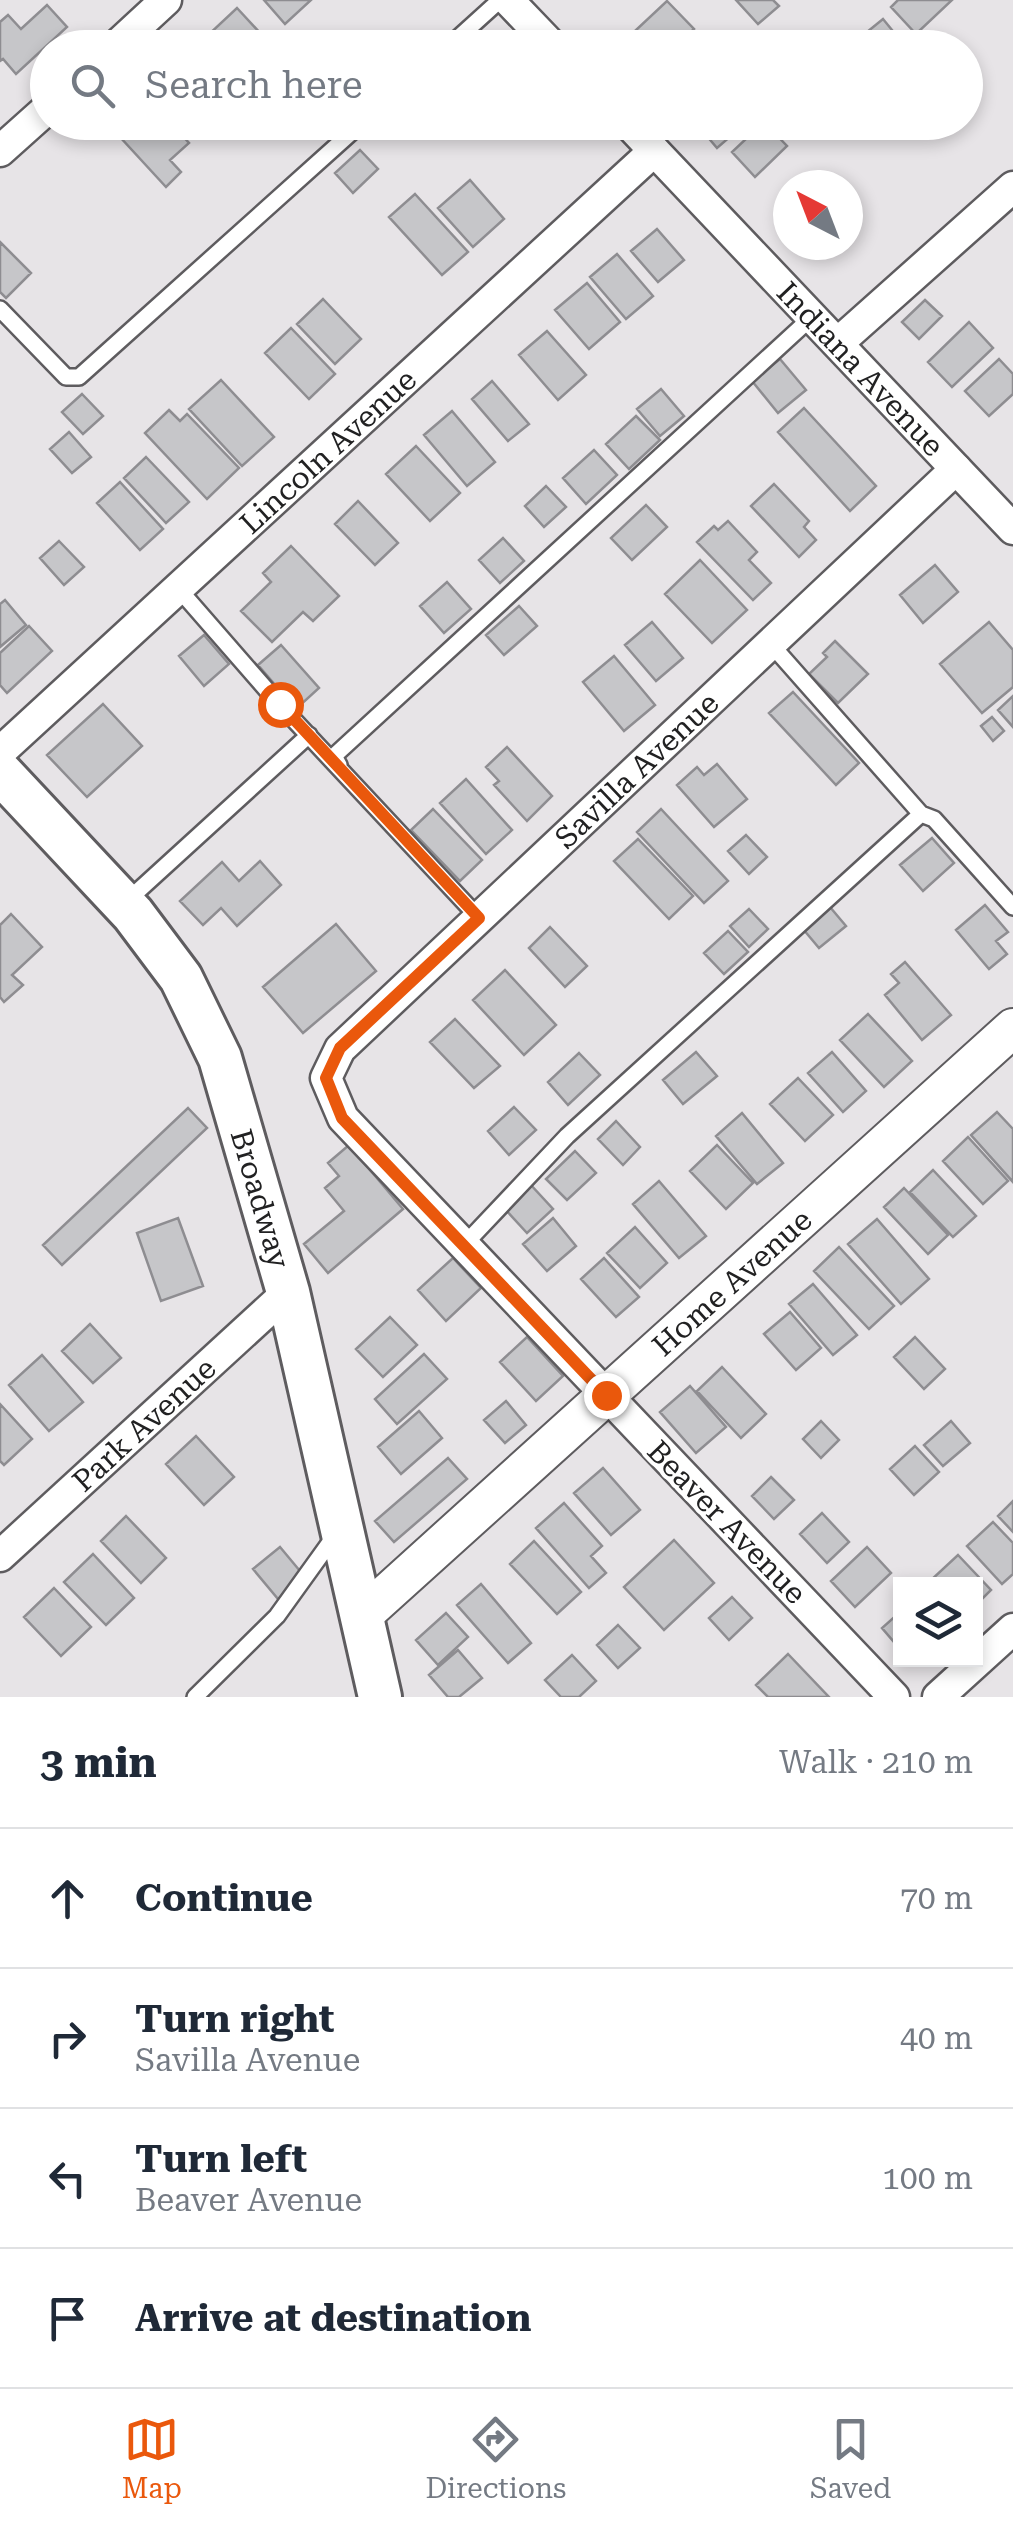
<!DOCTYPE html>
<html lang="en">
<head>
<meta charset="utf-8">
<style>
  :root { --surface:#fff; --page:#f2f2f3; --text:#1f2937; --muted:#747a83; --line:#e0e1e3; --accent:#ea580c }
  body { margin:0; font-family:"Roboto Serif",serif; background:var(--page); color:var(--text) }
  .controls { position:absolute; right:30px; bottom:30px; display:grid; overflow:hidden; border-radius:0px; box-shadow:0 5px 15px #0003 }
  .controls button { width:90px; height:90px; display:grid; place-items:center; padding:0; border:0; border-bottom:2px solid var(--line); background:var(--surface); color:var(--text); font:50px sans-serif }
  .compass { position:absolute; left:773px; top:170px; width:90px; height:90px; border-radius:50%; background:var(--surface); box-shadow:0 5px 15px #0003; rotate:318deg }
  .stop { position:absolute; width:30px; height:30px; margin:-22px; border:8px solid #ea580c; border-radius:50%; background:#fff }
  .stop.end { background:#ea580c; border-color:#fff; box-shadow:0 2px 10px #0008 }
  .list { margin:0; padding:0; list-style:none }
  h2 { display:flex; justify-content:space-between; align-items:center; height:130px; margin:0; padding:0 40px; font-size:42px }
  h2 small { font-size:32px; font-weight:400; color:var(--muted) }
  .list li { display:grid; grid-template-columns:65px 1fr auto; gap:30px; align-items:center; box-sizing:border-box; height:140px; padding:0 40px; border-top:2px solid var(--line) }
  .list b { display:block; font-size:38px; white-space:nowrap }
  .list p { margin:0; font-size:32px; white-space:nowrap; color:var(--muted) }
  .list em { font-size:32px; font-style:normal; color:var(--muted) }
  .icon { flex:none; width:55px; height:55px; fill:none; stroke:currentColor; stroke-width:2; stroke-linecap:round; stroke-linejoin:round }
  .map { position:relative; flex:none; width:1013px; height:1697px; overflow:hidden }
  .search { position:absolute; background:var(--surface); box-shadow:0 5px 15px #0003; left:30px; right:30px; top:30px; height:110px; display:flex; align-items:center; gap:25px; box-sizing:border-box; padding:0 35px; border-radius:55px; color:var(--muted); font-size:38px }
  .sheet { height:690px; background:var(--surface) }
  nav { display:flex; justify-content:space-around; align-items:center; box-sizing:border-box; height:140px; border-top:2px solid var(--line); background:var(--surface); font-size:28px; color:var(--muted) }
  nav a { display:grid; justify-items:center; gap:5px }
  nav .on { color:var(--accent) }
  .map>svg:first-child { display:block }
  .building { fill:#c6c6c9; stroke:#8e8d91; stroke-width:2.5 }
  .lines { fill:none; stroke-linecap:round; stroke-linejoin:round }
  .service-casing { stroke:#5e5c5f; stroke-width:20 }
  .minor-casing { stroke:#5e5c5f; stroke-width:35 }
  .tertiary-casing { stroke:#5e5c5f; stroke-width:42 }
  .secondary-casing { stroke:#5e5c5f; stroke-width:48 }
  .service { stroke:#fff; stroke-width:15 }
  .minor { stroke:#fff; stroke-width:30 }
  .tertiary { stroke:#fff; stroke-width:38 }
  .secondary { stroke:#fff; stroke-width:42 }
  .route { stroke:#ea580c; stroke-width:12 }
  .labels { text-anchor:middle; dominant-baseline:central; stroke-width:8; stroke-linejoin:round; paint-order:stroke }
  .street-label { font-size:30px; fill:#212122; stroke:#fff }
</style>
</head>
<body>
<div class="map">
<svg width="1013" height="1697" viewBox="0 0 1013 1697">
  <rect width="100%" height="100%" fill="#e7e4e7"/>
  <path class="building" d="M264,0H311L285,24Z
    M736,0H773L779,6L758,24Z
    M898,0H952L916,34L891,7Z
    M667,1L694,29L674,48H623L620,45Z
    M47,5L67,27L16,74L3,59L0,61V22L8,15L21,29Z
    M237,8L274,48H216L206,37Z
    M883,19L901,41L893,48H861L856,41Z
    M112,122H170L189,143L170,160L181,172L166,187L109,125Z
    M228,122H256L241,137Z
    M695,122H747L717,148Z
    M764,122L787,146L755,177L732,152Z
    M360,150L378,169L353,193L335,173Z
    M470,180L504,219L473,247L438,208Z
    M415,194L468,252L442,275L389,217Z
    M657,229L684,260L658,282L631,251Z
    M0,242L31,273L6,298L0,292Z
    M617,254L653,296L626,319L590,277Z
    M587,283L620,322L589,349L555,310Z
    M323,299L361,339L335,364L297,324Z
    M925,300L942,316L919,339L902,322Z
    M969,322L993,348L952,387L928,362Z
    M291,328L335,374L309,399L265,353Z
    M547,331L586,375L558,400L519,355Z
    M780,359L806,390L778,413L752,381Z
    M999,359L1013,374V394L989,416L965,391Z
    M221,380L274,437L242,466L189,409Z
    M492,381L529,424L508,441L472,399Z
    M661,389L684,416L660,436L637,409Z
    M82,394L103,416L83,434L62,412Z
    M804,408L876,486L850,511L778,432Z
    M169,410L180,421L187,414L239,468L207,499L145,433Z
    M452,411L495,462L467,486L424,435Z
    M636,416L660,440L629,469L606,444Z
    M69,432L91,457L72,473L50,449Z
    M416,446L460,493L430,521L386,474Z
    M594,450L617,475L586,504L563,478Z
    M146,457L189,502L166,523L124,478Z
    M120,482L163,529L140,550L97,503Z
    M774,484L809,521L804,527L816,540L799,557L751,506Z
    M546,486L566,507L544,527L525,506Z
    M358,501L398,543L375,565L335,524Z
    M646,505L667,527L632,560L611,538Z
    M728,521L757,552L749,560L771,583L753,600L697,542L714,526L718,530Z
    M503,538L524,561L500,583L479,560Z
    M59,541L84,567L64,585L40,558Z
    M291,546L339,596L313,621L303,612L272,642L241,611L271,582L263,573Z
    M700,560L747,610L712,643L665,594Z
    M935,565L958,592L923,623L900,595Z
    M447,582L471,609L444,633L420,606Z
    M5,600L26,625L0,647V604Z
    M519,606L537,626L504,655L486,635Z
    M652,622L683,658L656,681L625,645Z
    M989,622L1013,650V687L982,713L940,664Z
    M29,626L52,651L7,693L0,685V653Z
    M204,635L229,664L204,686L179,656Z
    M835,641L868,674L838,703L809,674L827,657L823,653Z
    M281,645L319,688L296,709L258,665Z
    M614,656L655,705L624,731L583,682Z
    M793,692L859,763L836,785L769,713Z
    M1013,696V727L998,710Z
    M103,704L142,746L87,797L47,755Z
    M992,717L1004,731L993,741L981,726Z
    M507,747L552,796L527,821L494,785L499,781L486,767Z
    M717,764L747,799L714,827L677,785L697,767L704,775Z
    M466,779L512,830L486,854L440,803Z
    M433,809L482,860L460,881L411,830Z
    M661,809L728,881L704,903L637,832Z
    M746,835L767,857L749,874L728,851Z
    M932,838L954,863L923,891L900,865Z
    M638,839L693,896L669,919L614,861Z
    M260,861L281,885L237,926L221,908L203,925L180,901L222,862L239,881Z
    M985,905L1008,932L996,941L1007,954L989,969L956,930Z
    M830,907L846,926L819,948L803,929Z
    M749,909L768,929L749,947L730,926Z
    M11,914L42,947L12,975L23,985L4,1002L0,997V925Z
    M336,924L376,971L303,1033L263,987Z
    M550,927L587,966L565,987L529,948Z
    M728,931L748,952L724,974L704,953Z
    M905,962L951,1015L922,1040L885,995L899,983L891,974Z
    M505,970L556,1025L524,1055L473,1000Z
    M868,1014L912,1061L884,1087L840,1040Z
    M455,1019L500,1066L474,1088L430,1042Z
    M696,1052L717,1076L683,1104L663,1080Z
    M832,1052L866,1091L843,1112L808,1073Z
    M579,1053L600,1075L568,1105L548,1082Z
    M798,1078L833,1115L805,1141L770,1104Z
    M514,1107L536,1130L509,1155L488,1131Z
    M188,1108L207,1128L62,1265L43,1245Z
    M997,1112L1013,1129V1182L971,1135Z
    M742,1113L783,1163L757,1184L716,1136Z
    M616,1121L640,1147L623,1165L598,1139Z
    M968,1137L1008,1181L983,1204L943,1161Z
    M349,1145L403,1209L328,1273L304,1244L344,1211L325,1188L339,1176L328,1163Z
    M717,1145L753,1183L726,1209L690,1171Z
    M575,1151L596,1173L567,1200L546,1179Z
    M933,1170L976,1216L953,1237L910,1192Z
    M659,1181L706,1236L679,1258L633,1204Z
    M530,1184L553,1209L527,1233L504,1208Z
    M904,1188L948,1235L928,1254L884,1207Z
    M178,1218L203,1286L161,1301L137,1233Z
    M553,1218L576,1246L547,1271L523,1244Z
    M877,1219L929,1279L901,1304L848,1244Z
    M635,1227L667,1263L640,1288L607,1253Z
    M839,1247L894,1306L869,1329L814,1271Z
    M453,1258L481,1288L446,1321L418,1290Z
    M604,1258L639,1297L616,1317L581,1279Z
    M813,1284L857,1335L833,1355L789,1304Z
    M790,1312L821,1348L796,1370L764,1334Z
    M390,1317L417,1345L383,1377L356,1349Z
    M90,1324L121,1358L93,1383L62,1351Z
    M527,1337L563,1376L536,1401L500,1362Z
    M915,1337L945,1369L924,1389L894,1357Z
    M424,1354L447,1379L397,1424L375,1399Z
    M42,1355L83,1402L49,1431L9,1385Z
    M722,1367L766,1414L741,1438L697,1391Z
    M690,1386L726,1427L696,1453L660,1412Z
    M506,1401L526,1425L505,1443L484,1420Z
    M0,1404L32,1439L4,1465L0,1461Z
    M419,1411L442,1438L401,1474L378,1447Z
    M821,1421L839,1440L821,1458L803,1439Z
    M951,1421L970,1443L943,1466L924,1445Z
    M196,1436L234,1477L204,1505L166,1464Z
    M915,1446L939,1472L914,1495L890,1469Z
    M448,1458L467,1479L394,1542L375,1521Z
    M603,1468L640,1510L611,1535L574,1493Z
    M771,1477L794,1500L774,1519L752,1496Z
    M1013,1501V1532L998,1516Z
    M564,1503L602,1546L591,1556L606,1573L589,1588L536,1528Z
    M822,1513L849,1542L827,1563L800,1534Z
    M126,1516L166,1558L141,1583L101,1541Z
    M993,1522L1013,1543V1574L1002,1584L967,1546Z
    M674,1540L714,1583L664,1630L624,1587Z
    M534,1541L581,1592L557,1614L510,1564Z
    M280,1547L305,1577L278,1599L253,1569Z
    M867,1547L891,1573L855,1607L831,1581Z
    M93,1554L134,1598L106,1625L64,1582Z
    M958,1555L991,1590L976,1605V1584H933L930,1581Z
    M481,1584L531,1643L508,1663L457,1605Z
    M54,1588L91,1627L61,1656L24,1617Z
    M732,1597L752,1618L729,1640L709,1618Z
    M900,1612V1649L882,1628Z
    M446,1613L468,1637L438,1665L416,1640Z
    M618,1625L640,1648L618,1668L597,1645Z
    M458,1650L482,1678L459,1697H448L429,1675Z
    M788,1654L829,1697H768L756,1685Z
    M572,1655L596,1681L579,1697H561L545,1680Z"/>
  <g class="lines">
    <defs>
      <path id="service" d="M447,48L500,0
        M0,309L66,377H79L363,122
        M177,587L279,704L479,918
        M770,643L921,814L934,819L1013,907
        M339,765L334,756L813,316
        M127,901L309,735
        M464,1245L567,1136L921,814
        M195,1697L277,1616L336,1534"/>
      <g id="minor">
        <path d="M508,0L554,48"/>
        <path d="M114,48L166,0"/>
        <path id="s1" d="M627,122L1013,529"/>
        <path d="M0,151L48,108"/>
        <path d="M838,343L1013,187"/>
        <path id="s2" d="M0,752L654,151"/>
        <path id="s3" d="M0,1556L288,1292"/>
        <path id="s4" d="M894,1697L343,1118L326,1078L340,1049L956,469"/>
        <path d="M938,1697L1013,1629"/>
      </g>
      <g id="tertiary">
        <path id="s5" d="M362,1616L1013,1028"/>
      </g>
      <g id="secondary">
        <path id="s6" d="M0,772L133,914L181,978L220,1058L288,1292L380,1697"/>
      </g>
    </defs>
    <use href="#service" class="service-casing"/>
    <use href="#minor" class="minor-casing"/>
    <use href="#tertiary" class="tertiary-casing"/>
    <use href="#secondary" class="secondary-casing"/>
    <use href="#service" class="service"/>
    <use href="#minor" class="minor"/>
    <use href="#tertiary" class="tertiary"/>
    <use href="#secondary" class="secondary"/>
  </g>
  <g class="lines">
    <path class="route" d="M280,704L479,918L340,1048L326,1078L342,1118L606,1395"/>
  </g>
  <g class="labels">
    <g class="street-label">
      <text stroke="none"><textPath href="#s1" startOffset="340">Indiana Avenue</textPath></text>
      <text stroke="none"><textPath href="#s2" startOffset="445">Lincoln Avenue</textPath></text>
      <text stroke="none"><textPath href="#s4" startOffset="1282">Savilla Avenue</textPath></text>
      <text stroke="none"><textPath href="#s6" startOffset="510">Broadway</textPath></text>
      <text stroke="none"><textPath href="#s5" startOffset="498">Home Avenue</textPath></text>
      <text stroke="none"><textPath href="#s3" startOffset="195">Park Avenue</textPath></text>
      <text transform="translate(727 1522) rotate(46)">Beaver Avenue</text>
    </g>
  </g>
</svg>
<div class="controls">
<button><svg class="icon" aria-label="layers" viewBox="0 0 24 24"><path d="M12 4l9 5-9 5-9-5zM3 14l9 5 9-5"/></svg></button>
</div>
<svg class="compass" viewBox="-18 -18 36 36"><path d="M0-13l5 13h-10z" fill="#e53935"/><path d="M0 13l5-13h-10z" fill="#747a83"/></svg>
<div class="stop" style="left:280px;top:704px"></div>
<div class="stop end" style="left:606px;top:1395px"></div>
<div class="search"><svg class="icon" aria-label="search" viewBox="0 0 24 24"><circle cx="10" cy="10" r="6"/><path d="M15 15l6 6"/></svg>Search here</div>
</div>
<section class="sheet">
<h2>3 min<small>Walk · 210 m</small></h2>
<ul class="list">
<li><svg class="icon" aria-label="ahead" viewBox="0 0 24 24"><path d="M12 20V5M6 11l6-6 6 6"/></svg><div><b>Continue</b></div><em>70 m</em></li>
<li><svg class="icon" aria-label="right" viewBox="0 0 24 24"><path d="M7 20v-9h11M14 6l5 5-5 5"/></svg><div><b>Turn right</b><p>Savilla Avenue</p></div><em>40 m</em></li>
<li><svg class="icon" aria-label="left" viewBox="0 0 24 24"><path d="M17 20v-9H6M10 6l-5 5 5 5"/></svg><div><b>Turn left</b><p>Beaver Avenue</p></div><em>100 m</em></li>
<li><svg class="icon" aria-label="arrive" viewBox="0 0 24 24"><path d="M6 21V4h12l-3 4 3 4H6"/></svg><div><b>Arrive at destination</b></div></li>
</ul>
</section>
<nav>
<a class="on"><svg class="icon" aria-label="map" viewBox="0 0 24 24"><path d="M3 6l6-2 6 2 6-2v14l-6 2-6-2-6 2zM9 4v14M15 6v14"/></svg>Map</a>
<a><svg class="icon" aria-label="directions" viewBox="0 0 24 24"><path d="M12 3l9 9-9 9-9-9zM9 14v-3h6M13 9l2 2-2 2"/></svg>Directions</a>
<a><svg class="icon" aria-label="saved" viewBox="0 0 24 24"><path d="M7 4h10v16l-5-4-5 4z"/></svg>Saved</a>
</nav>
</body>
</html>
